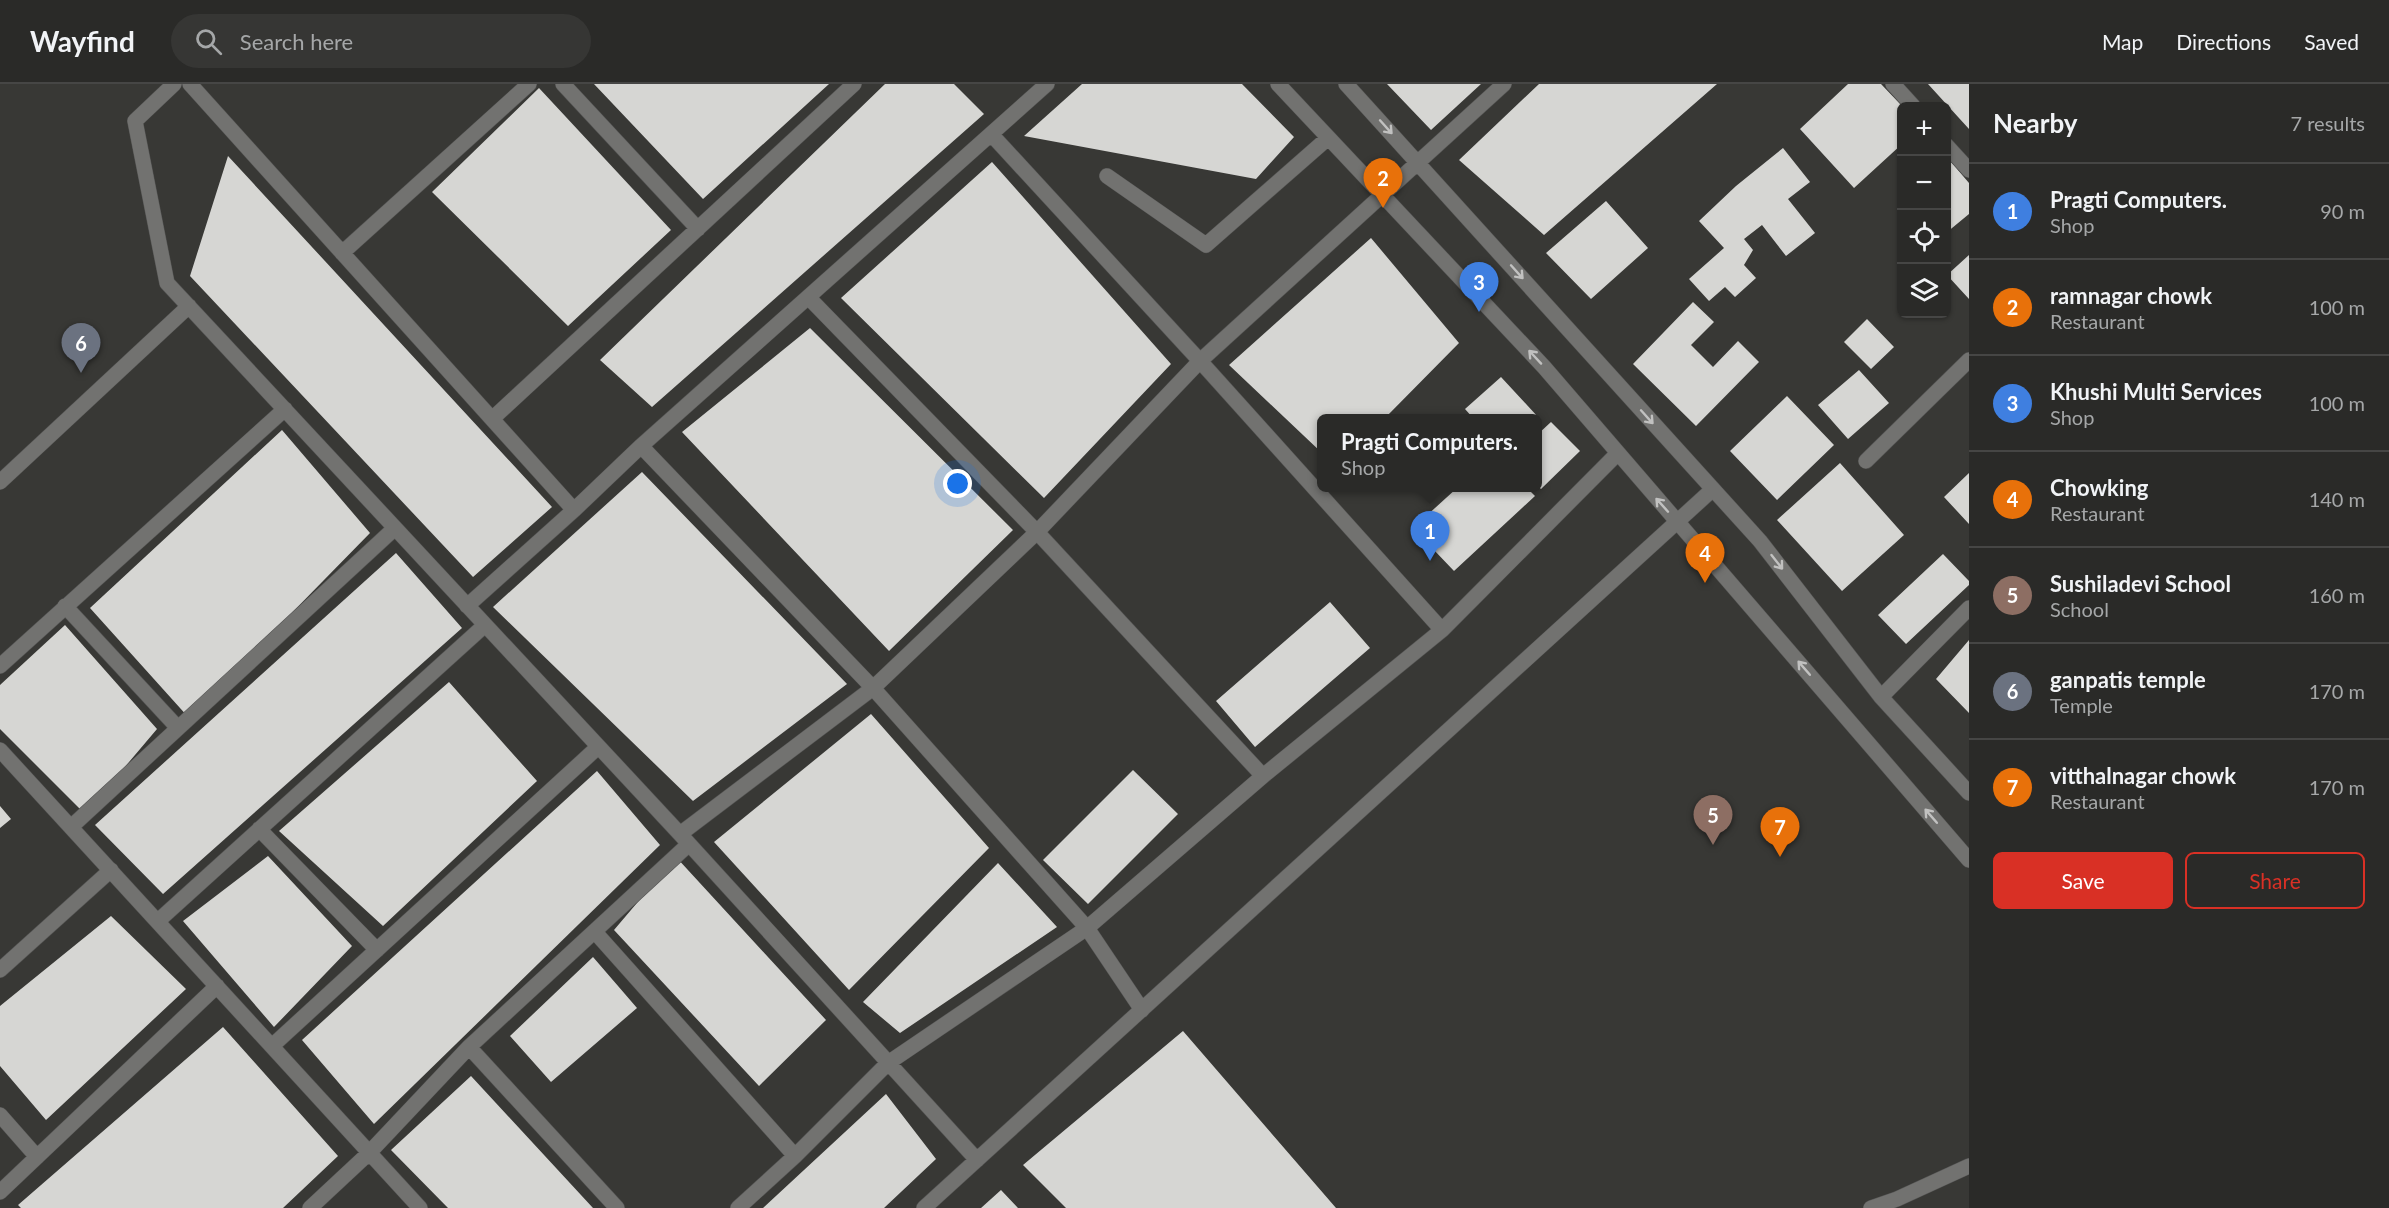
<!DOCTYPE html>
<html lang="en">
<head>
<meta charset="utf-8">
<style>
  :root { --surface:#2a2a28; --page:#363634; --text:#f1f3f6; --muted:#a5a7a8; --line:#464645; --accent:#d93025 }
  body { margin:0; font-family:Lato,sans-serif; background:var(--page); color:var(--text) }
  .controls { position:absolute; right:18px; top:18px; display:grid; overflow:hidden; border-radius:9px; box-shadow:0 2px 4px #0004 }
  .controls button { width:54px; height:54px; display:grid; place-items:center; padding:0; border:0; border-bottom:2px solid var(--line); background:var(--surface); color:var(--text); font:30px sans-serif }
  .you { position:absolute; left:958px; top:400px; width:21px; height:21px; margin:-15px; border:4px solid #fff; border-radius:50%; background:#1a73e8; box-shadow:0 0 0 9px #1a73e833 }
  .badge { display:grid; place-items:center; width:39px; height:39px; border-radius:50%; background:var(--accent); color:#fff; font-size:20px; font-weight:700 }
  .pin { position:absolute; translate:-50% -50px; filter:drop-shadow(0 2px 3px #0008) }
  .pin::after { content:''; position:absolute; top:32px; width:21px; height:18px; background:inherit; clip-path:polygon(0 0,100% 0,50% 100%) }
  .popup { position:absolute; left:1317px; top:330px; width:225px; height:78px; box-sizing:border-box; display:grid; place-content:center; border-radius:9px; background:var(--surface); filter:drop-shadow(0 2px 4px #0005); font-size:20px; white-space:nowrap; color:var(--muted) }
  .popup b { font-size:22px; color:var(--text) }
  .popup::after { content:''; position:absolute; left:50%; top:100%; margin-left:-12px; border:12px solid transparent; border-top-color:var(--surface) }
  .list { margin:0; padding:0; list-style:none }
  h2 { display:flex; justify-content:space-between; align-items:center; height:78px; margin:0; padding:0 24px; font-size:26px }
  h2 small { font-size:20px; font-weight:400; color:var(--muted) }
  .list li { display:grid; grid-template-columns:39px 1fr auto; gap:18px; align-items:center; box-sizing:border-box; height:96px; padding:0 24px; border-top:2px solid var(--line) }
  .list b { display:block; font-size:22px; white-space:nowrap }
  .list p { margin:0; font-size:20px; white-space:nowrap; color:var(--muted) }
  .list em { font-size:20px; font-style:normal; color:var(--muted) }
  .actions { display:flex; gap:12px; padding:18px 24px }
  .actions a { flex:1; padding:14px 0; border:2px solid var(--accent); border-radius:9px; text-align:center; font-size:21px; color:var(--accent) }
  .actions .main { background:var(--accent); color:#fff }
  .icon { flex:none; width:33px; height:33px; fill:none; stroke:currentColor; stroke-width:2; stroke-linecap:round; stroke-linejoin:round }
  .map { position:relative; flex:none; width:1969px; height:1124px; overflow:hidden }
  header { display:flex; align-items:center; gap:36px; box-sizing:border-box; height:84px; padding:0 30px; background:var(--surface); border-bottom:2px solid var(--line) }
  header strong { font-size:28px }
  nav { display:flex; gap:33px; margin-inline-start:auto; font-size:21px }
  .search { width:420px; height:54px; background:var(--page); display:flex; align-items:center; gap:15px; box-sizing:border-box; padding:0 21px; border-radius:33px; color:var(--muted); font-size:22px }
  main { display:flex }
  aside { flex:1; background:var(--surface) }
  .map>svg:first-child { display:block }
  .building { fill:#d6d6d3 }
  .lines { fill:none; stroke-linecap:round; stroke-linejoin:round }
  .minor-casing { stroke:#545453; stroke-width:16 }
  .minor { stroke:#727270; stroke-width:15 }
  .oneway { stroke:#c1c1c0 }
</style>
</head>
<body>
<header>
<strong>Wayfind</strong>
<div class="search"><svg class="icon" aria-label="search" viewBox="0 0 24 24"><circle cx="10" cy="10" r="6"/><path d="M15 15l6 6"/></svg>Search here</div>
<nav><a>Map</a><a>Directions</a><a>Saved</a></nav>
</header>
<main>
<div class="map">
<svg width="1969" height="1124" viewBox="0 0 1969 1124">
  <rect width="100%" height="100%" fill="#383835"/>
  <path class="building" d="M594,0H829L703,115Z
    M885,0H954L984,30L652,323L600,276Z
    M1082,0H1242L1294,53L1256,95L1024,52Z
    M1387,0H1481L1431,46Z
    M1539,0H1717L1544,151L1459,76Z
    M1848,0H1881L1902,22V60L1854,104L1800,45Z
    M1928,0H1969V45Z
    M539,4L671,146L568,242L432,108Z
    M1783,64L1810,98L1788,115L1815,149L1786,172L1762,141L1744,155L1753,166L1744,181L1756,194L1735,213L1725,203L1709,217L1689,195L1724,164L1699,137L1736,102Z
    M228,72L552,423L473,493L190,192Z
    M1946,72L1969,99V130L1946,149Z
    M992,78L1171,280L1044,414L841,214Z
    M1606,117L1648,164L1591,215L1546,169Z
    M1371,154L1459,259L1385,334H1322V369L1229,281Z
    M1969,171V215L1947,191Z
    M1693,218L1714,238L1691,261L1713,283L1738,257L1759,278L1696,342L1633,280Z
    M1867,235L1894,263L1871,285L1844,258Z
    M810,244L1013,446L889,567L682,348Z
    M1859,286L1889,319L1848,355L1818,321Z
    M1501,293L1538,333L1536,334H1473L1465,325Z
    M1787,312L1834,361L1777,416L1730,367Z
    M1551,338L1580,367L1541,405L1538,402V350Z
    M282,346L370,449L189,634L90,524Z
    M1840,379L1904,451L1842,507L1777,436Z
    M642,388L847,600L693,717L493,523Z
    M1969,389V440L1944,413Z
    M1457,404H1527L1535,412L1454,487L1413,444Z
    M396,469L462,544L163,810L95,741Z
    M1943,470L1969,497V501L1906,560L1878,531Z
    M1330,518L1370,564L1255,663L1216,617Z
    M65,541L157,645L85,730L0,645V601Z
    M1969,556V629L1936,595Z
    M449,598L537,697L383,842L279,747Z
    M871,630L989,764L849,906L714,758Z
    M1133,686L1178,730L1088,820L1043,776Z
    M597,687L660,761L374,1040L302,956Z
    M0,722L11,735L0,744Z
    M268,772L352,862L274,943L183,837Z
    M676,773L826,936L759,1002L614,846Z
    M998,779L1057,843L900,949L863,918Z
    M111,832L186,905L46,1036L0,982V922Z
    M593,873L637,924L551,998L510,952Z
    M223,943L338,1072L283,1124H21L18,1121Z
    M1183,947L1336,1124H1066L1023,1081Z
    M471,992L593,1124H448L391,1066Z
    M886,1010L936,1075L884,1124H763Z
    M1001,1106L1018,1124H981Z"/>
  <g class="lines">
    <defs>
      <path id="minor" d="M174,0L135,37L167,199L680,750L977,1076
        M190,0L574,426
        M563,0L698,145
        M1278,0L1544,283L1969,776
        M1346,0L1760,457L1881,613L1969,709
        M1893,0L1913,22
        M991,50L1200,277L1442,546
        M1946,61L1969,86
        M1107,92L1206,161L1328,54
        M342,169L529,0
        M809,214L1037,448L1263,692
        M492,335L854,0
        M641,362L873,604L1087,844L1142,926
        M1866,377L1969,276
        M0,398L189,222
        M65,522L178,644
        M467,522L574,426L641,362L1047,0
        M0,582L285,325
        M1881,613L1969,524
        M0,666L420,1124
        M71,743L395,444
        M259,745L377,866
        M680,750L873,604L1037,448L1200,277L1504,0
        M158,837L485,541
        M595,848L795,1072
        M0,886L111,786
        M272,962L598,663
        M469,963L617,1124
        M0,1031L37,1073
        M0,1108L217,902
        M310,1124L369,1069L469,963L689,760
        M738,1124L795,1072L888,979L1087,844L1263,692L1442,546L1617,370
        M924,1124L1713,405
        M1871,1124L1897,1115L1969,1082"/>
    </defs>
    <use href="#minor" class="minor-casing"/>
    <use href="#minor" class="minor"/>
  </g>
  <defs><path id="oneway-shaft" d="M-6 0H5M1.5-3L5.5 0L1.5 3" fill="none" stroke-width="1.6" stroke-linecap="round" stroke-linejoin="round" transform="scale(1.5)"/></defs>
  <g class="oneway">
    <use href="#oneway-shaft" transform="translate(1386 43) rotate(48)"/>
    <use href="#oneway-shaft" transform="translate(1517 188) rotate(48)"/>
    <use href="#oneway-shaft" transform="translate(1535 273) rotate(-133)"/>
    <use href="#oneway-shaft" transform="translate(1647 333) rotate(48)"/>
    <use href="#oneway-shaft" transform="translate(1662 421) rotate(-132)"/>
    <use href="#oneway-shaft" transform="translate(1777 478) rotate(52)"/>
    <use href="#oneway-shaft" transform="translate(1804 584) rotate(-131)"/>
    <use href="#oneway-shaft" transform="translate(1931 732) rotate(-131)"/>
  </g>
</svg>
<div class="controls">
<button>+</button>
<button>−</button>
<button><svg class="icon" aria-label="locate" viewBox="0 0 24 24"><circle cx="12" cy="12" r="6"/><path d="M12 2v4M12 18v4M2 12h4M18 12h4"/></svg></button>
<button><svg class="icon" aria-label="layers" viewBox="0 0 24 24"><path d="M12 4l9 5-9 5-9-5zM3 14l9 5 9-5"/></svg></button>
</div>
<div class="you"></div>
<div class="pin badge" style="left:1430px;top:477px;background:#3f7fe0">1</div>
<div class="popup"><b>Pragti Computers.</b>Shop</div>
<div class="pin badge" style="left:1383px;top:124px;background:#e8710a">2</div>
<div class="pin badge" style="left:1479px;top:228px;background:#3f7fe0">3</div>
<div class="pin badge" style="left:1705px;top:499px;background:#e8710a">4</div>
<div class="pin badge" style="left:1713px;top:761px;background:#8d6e63">5</div>
<div class="pin badge" style="left:81px;top:289px;background:#6b7280">6</div>
<div class="pin badge" style="left:1780px;top:773px;background:#e8710a">7</div>
</div>
<aside>
<h2>Nearby<small>7 results</small></h2>
<ul class="list">
<li><span class="badge" style="background:#3f7fe0">1</span><div><b>Pragti Computers.</b><p>Shop</p></div><em>90 m</em></li>
<li><span class="badge" style="background:#e8710a">2</span><div><b>ramnagar chowk</b><p>Restaurant</p></div><em>100 m</em></li>
<li><span class="badge" style="background:#3f7fe0">3</span><div><b>Khushi Multi Services</b><p>Shop</p></div><em>100 m</em></li>
<li><span class="badge" style="background:#e8710a">4</span><div><b>Chowking</b><p>Restaurant</p></div><em>140 m</em></li>
<li><span class="badge" style="background:#8d6e63">5</span><div><b>Sushiladevi School</b><p>School</p></div><em>160 m</em></li>
<li><span class="badge" style="background:#6b7280">6</span><div><b>ganpatis temple</b><p>Temple</p></div><em>170 m</em></li>
<li><span class="badge" style="background:#e8710a">7</span><div><b>vitthalnagar chowk</b><p>Restaurant</p></div><em>170 m</em></li>
</ul>
<div class="actions"><a class="main">Save</a><a>Share</a></div>
</aside>
</main>
</body>
</html>
